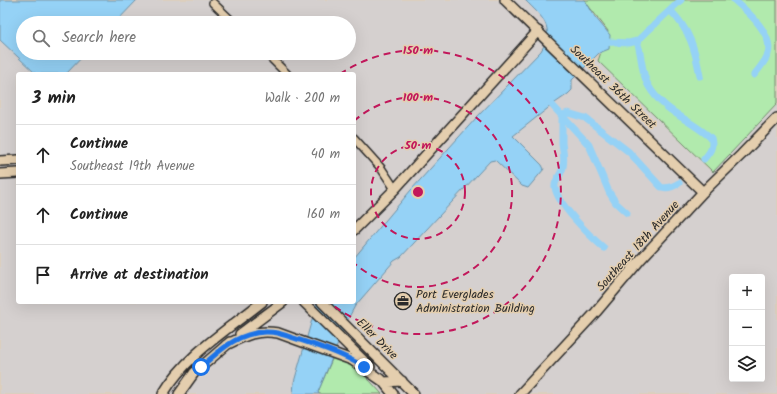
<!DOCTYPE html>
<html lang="en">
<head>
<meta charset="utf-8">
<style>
  :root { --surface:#fff; --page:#f6f6f6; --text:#222; --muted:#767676; --line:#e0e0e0 }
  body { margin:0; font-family:Kalam,sans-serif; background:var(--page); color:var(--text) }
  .controls { position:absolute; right:12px; bottom:12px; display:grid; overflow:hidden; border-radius:4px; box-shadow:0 4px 16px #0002 }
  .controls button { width:36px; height:36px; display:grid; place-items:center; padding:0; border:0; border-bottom:1px solid var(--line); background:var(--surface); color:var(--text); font:20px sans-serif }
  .stop { position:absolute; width:12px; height:12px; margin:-9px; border:3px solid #1a73e8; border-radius:50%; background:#fff }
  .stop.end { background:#1a73e8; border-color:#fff; box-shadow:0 1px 4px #0008 }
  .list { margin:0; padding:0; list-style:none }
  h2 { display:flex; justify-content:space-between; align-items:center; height:52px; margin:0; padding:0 16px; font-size:17px }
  h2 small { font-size:13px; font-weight:400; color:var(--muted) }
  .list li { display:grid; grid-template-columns:26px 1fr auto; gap:12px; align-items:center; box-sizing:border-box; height:60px; padding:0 16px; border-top:1px solid var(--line) }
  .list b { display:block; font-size:15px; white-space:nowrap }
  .list p { margin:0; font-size:13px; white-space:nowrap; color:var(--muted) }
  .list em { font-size:13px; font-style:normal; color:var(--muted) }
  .icon { flex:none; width:22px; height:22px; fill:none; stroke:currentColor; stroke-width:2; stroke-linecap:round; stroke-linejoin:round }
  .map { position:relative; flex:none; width:777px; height:394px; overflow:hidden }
  .search { position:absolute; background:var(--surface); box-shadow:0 4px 16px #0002; left:16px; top:16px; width:340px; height:44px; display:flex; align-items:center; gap:10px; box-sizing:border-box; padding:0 14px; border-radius:22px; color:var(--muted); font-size:15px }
  .panel { position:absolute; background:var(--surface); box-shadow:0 4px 16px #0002; left:16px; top:72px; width:340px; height:232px; border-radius:4px }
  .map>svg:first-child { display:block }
  .built { fill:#d5d0cf; fill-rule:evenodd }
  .green { fill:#b1eaad; stroke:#6e8a6c }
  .water { fill:#95d2f6; stroke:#6b8fa5 }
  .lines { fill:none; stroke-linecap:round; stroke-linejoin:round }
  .canal { stroke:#95d2f6; stroke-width:7 }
  .minor-casing { stroke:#2b2b2b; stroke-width:10 }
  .tertiary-casing { stroke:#2b2b2b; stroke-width:12 }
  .minor { stroke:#e4ceae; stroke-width:7 }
  .tertiary { stroke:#e4ceae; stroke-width:9 }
  .route { stroke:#1a73e8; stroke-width:5 }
  .ring { fill:none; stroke:#c2185b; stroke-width:2; stroke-dasharray:7 5 }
  .labels { text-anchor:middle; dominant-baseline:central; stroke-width:3; stroke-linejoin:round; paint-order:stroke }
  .street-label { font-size:12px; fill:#2b2b2b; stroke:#e4ceae }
  .poi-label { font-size:12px; fill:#2b2b2b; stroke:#e4ceae; text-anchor:start }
  .centre { fill:#c2185b; stroke:#e4ceae; stroke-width:2 }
  .ring-label { font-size:12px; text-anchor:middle; font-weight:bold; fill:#c2185b; stroke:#e4ceae; stroke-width:3; stroke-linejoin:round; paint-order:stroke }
</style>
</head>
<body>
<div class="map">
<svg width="777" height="394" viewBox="0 0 777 394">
  <rect width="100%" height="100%" fill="#ddcfbd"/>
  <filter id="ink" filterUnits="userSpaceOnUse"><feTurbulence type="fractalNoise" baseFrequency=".025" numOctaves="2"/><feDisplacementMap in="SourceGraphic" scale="8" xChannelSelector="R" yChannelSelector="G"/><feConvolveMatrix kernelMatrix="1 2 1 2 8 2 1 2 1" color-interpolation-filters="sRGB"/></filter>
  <g filter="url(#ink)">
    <path class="built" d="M137,0H525L544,19L548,32L546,43L541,51L477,117L411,190L354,258V74H66L86,53H349V23H115Z
      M0,40L36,74H18V302H317L294,382L293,394H0Z
      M594,57L712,172L777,104V394H319L318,392L349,317L355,306L394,261L401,257L490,161L495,160L522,186L528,188L542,172L544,169L542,164L513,136L559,100L573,86L572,80ZM732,277H762V379H732Z"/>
    <path class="green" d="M584,0H777V104L713,172L598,61L608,31Z
      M333,357C356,366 365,375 382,394H319L318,392Z"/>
    <path class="water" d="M0,0H137L115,23H23V53H86L66,74H36L0,40Z
      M525,0H585L595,17L610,35L609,49L599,53L572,80V90L568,94L552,105L513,136L542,165L544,169L528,188L522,186L495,160L490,161L401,257L394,261L355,306L349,317L318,392L319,394H293L294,382L317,302H354V258L411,190L477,117L541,51C556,27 542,17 525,0Z"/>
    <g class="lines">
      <path class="canal" d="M734,0C748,12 774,34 768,54C765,62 759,69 754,75
        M671,11C690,31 695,49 700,76
        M637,41C642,55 641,72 648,85C663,112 690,119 711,138C714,147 710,152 704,159
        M610,42L629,43L637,41L681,0
        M552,105L589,145L609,192L616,203L627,213
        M604,248C591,237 557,204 555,187C554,180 562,174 563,167C565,159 563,151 562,143C562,134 562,125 562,115L568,113L585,118L629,152L661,187C668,189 673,187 679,183"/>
      <defs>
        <path id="minor" d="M213,3L234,23
          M266,53L287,74
          M354,138L381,168L395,189"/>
        <path id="tertiary" d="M505,0L703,192
          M0,161L18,160
          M0,174L18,173
          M354,230L395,189L538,31
          M304,302L370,367
          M322,302L414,394
          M240,334L283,302
          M226,345C244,336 257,329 278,333L352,360L384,382L402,381
          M381,379L393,394
          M163,394C186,355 227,330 262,302
          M179,394L194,373L230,342
          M520,394L596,312L640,260L703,192L741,155L777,118"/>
      </defs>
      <use href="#minor" class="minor-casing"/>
      <use href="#tertiary" class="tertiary-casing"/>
      <use href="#minor" class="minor"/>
      <use href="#tertiary" class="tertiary"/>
    </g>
  </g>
  <g class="lines" filter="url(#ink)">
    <path class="route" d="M201,367C223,347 245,327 278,333C306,342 338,351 364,367"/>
  </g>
  <g class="ring">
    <circle cx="418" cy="192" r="47"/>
    <path d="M354 121A95 95 0 1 1 354 263"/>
    <path d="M340 74A142 142 0 1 1 329 302"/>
  </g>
  <defs>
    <symbol id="office-ring" viewBox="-11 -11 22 22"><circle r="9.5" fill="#e4ceae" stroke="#2b2b2b" stroke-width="1.5"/><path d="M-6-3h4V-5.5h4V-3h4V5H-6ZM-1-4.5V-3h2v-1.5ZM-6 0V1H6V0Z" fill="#2b2b2b"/></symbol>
  </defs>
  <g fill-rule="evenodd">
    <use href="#office-ring" x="393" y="291" width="20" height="20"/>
  </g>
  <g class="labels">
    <g class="street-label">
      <text transform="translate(613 87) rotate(44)">Southeast 36th Street</text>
      <text transform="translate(638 246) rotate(-48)">Southeast 18th Avenue</text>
      <text transform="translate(377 339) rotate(45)">Eller Drive</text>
    </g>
    <g class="poi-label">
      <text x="416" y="294">Port Everglades<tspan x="416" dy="14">Administration Building</tspan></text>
    </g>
  </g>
  <circle cx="418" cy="192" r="6" class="centre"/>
  <g class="ring-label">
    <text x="418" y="54">150 m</text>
    <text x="418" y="101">100 m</text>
    <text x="418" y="149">50 m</text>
  </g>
</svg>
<div class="controls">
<button>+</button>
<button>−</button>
<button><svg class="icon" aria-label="layers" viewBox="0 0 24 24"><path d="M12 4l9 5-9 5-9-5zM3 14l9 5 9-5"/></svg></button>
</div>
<div class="stop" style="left:201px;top:367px"></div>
<div class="stop end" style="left:364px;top:367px"></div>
<div class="search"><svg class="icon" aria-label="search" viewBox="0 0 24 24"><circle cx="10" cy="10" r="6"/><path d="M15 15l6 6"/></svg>Search here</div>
<section class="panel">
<h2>3 min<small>Walk · 200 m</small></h2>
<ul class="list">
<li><svg class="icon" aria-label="ahead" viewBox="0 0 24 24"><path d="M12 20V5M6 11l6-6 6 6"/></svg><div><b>Continue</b><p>Southeast 19th Avenue</p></div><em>40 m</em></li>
<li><svg class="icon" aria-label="ahead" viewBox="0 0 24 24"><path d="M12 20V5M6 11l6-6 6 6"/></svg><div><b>Continue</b></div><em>160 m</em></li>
<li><svg class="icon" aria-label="arrive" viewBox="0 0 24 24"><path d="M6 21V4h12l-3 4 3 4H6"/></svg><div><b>Arrive at destination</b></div></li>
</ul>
</section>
</div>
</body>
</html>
